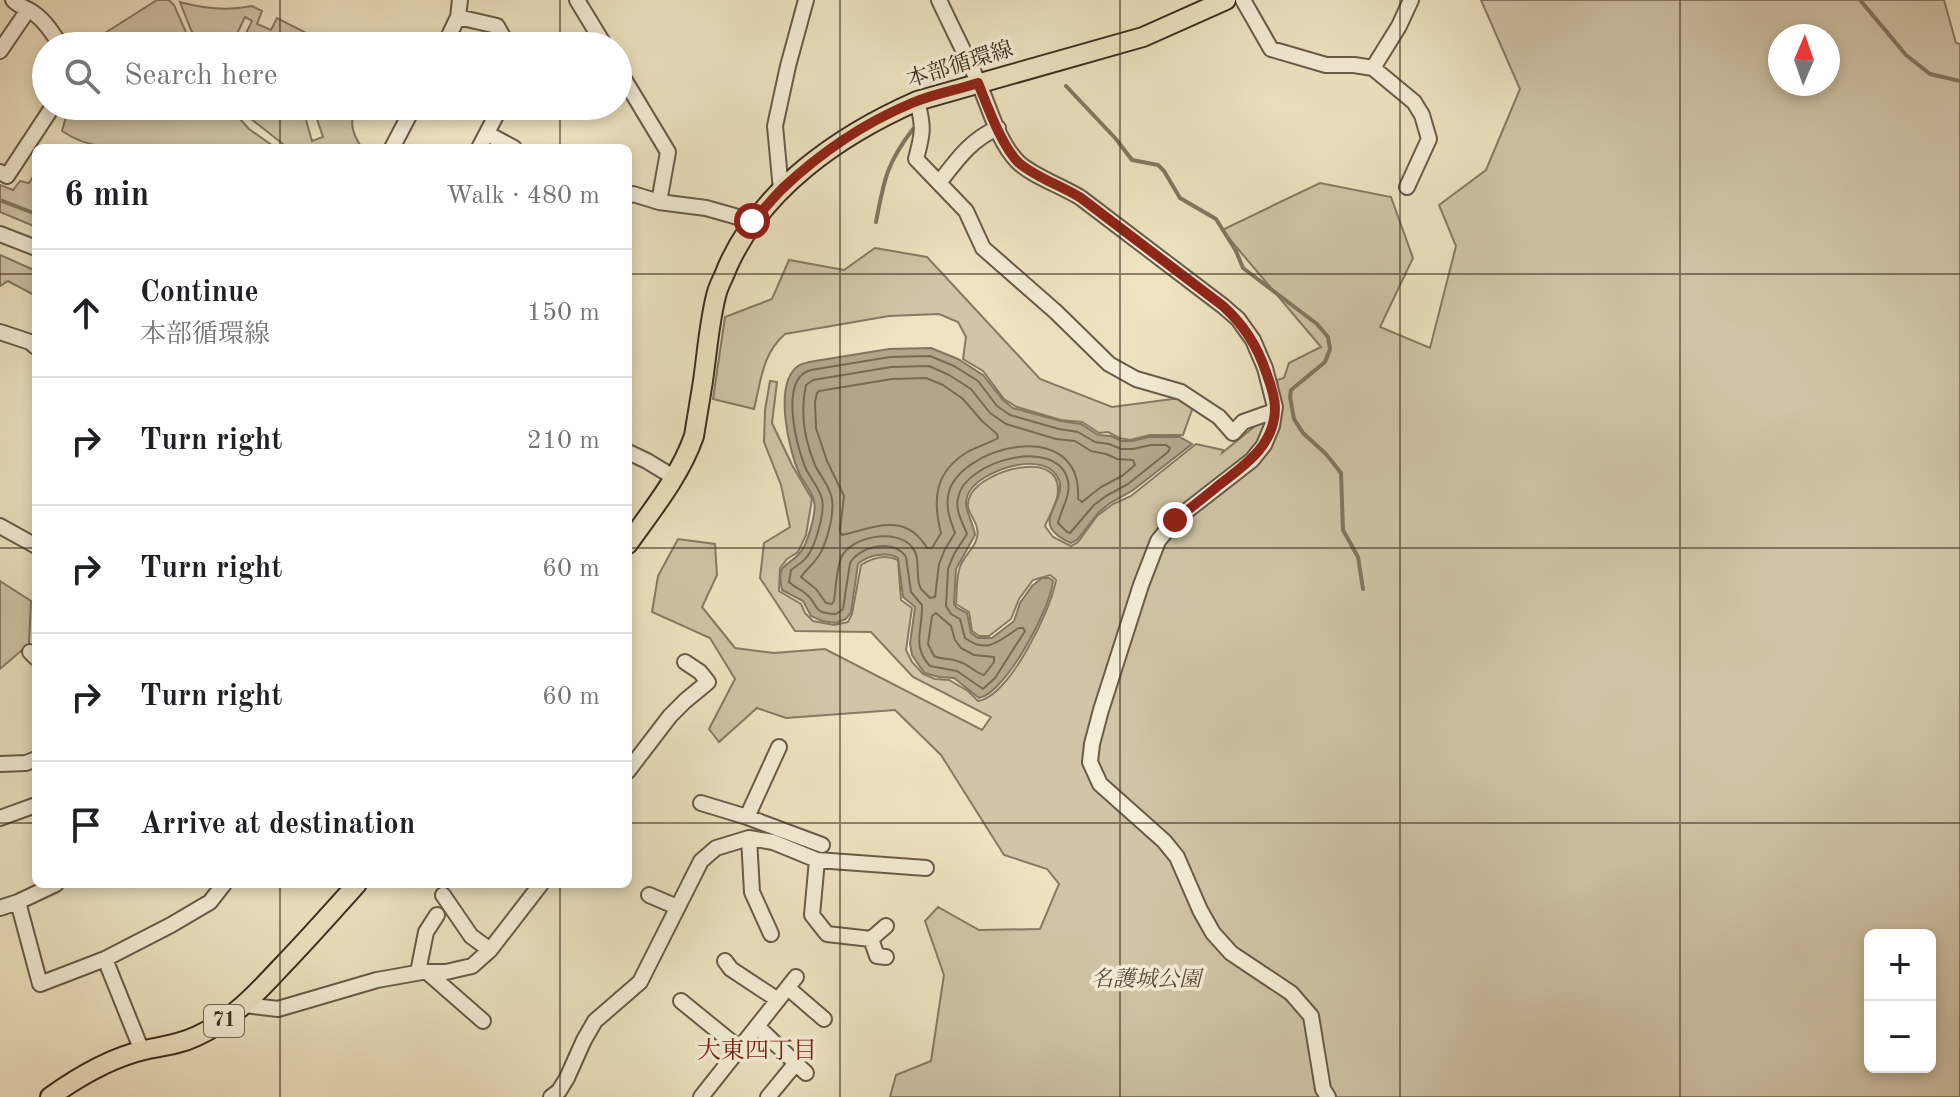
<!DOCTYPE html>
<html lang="en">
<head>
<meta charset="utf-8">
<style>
  :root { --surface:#fff; --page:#f2f2f2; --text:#202124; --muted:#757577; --line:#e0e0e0 }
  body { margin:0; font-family:"Old Standard TT","Noto Serif JP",serif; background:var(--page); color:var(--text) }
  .controls { position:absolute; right:24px; bottom:24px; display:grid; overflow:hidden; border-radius:12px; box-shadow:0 4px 12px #0003 }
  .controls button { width:72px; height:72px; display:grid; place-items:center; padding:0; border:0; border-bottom:2px solid var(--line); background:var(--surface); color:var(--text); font:40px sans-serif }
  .compass { position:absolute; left:1768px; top:24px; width:72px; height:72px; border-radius:50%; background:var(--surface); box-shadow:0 4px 12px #0003; rotate:2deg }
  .stop { position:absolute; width:24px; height:24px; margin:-18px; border:6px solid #8f2418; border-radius:50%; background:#fff }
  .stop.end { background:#8f2418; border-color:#fff; box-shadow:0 2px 8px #0008 }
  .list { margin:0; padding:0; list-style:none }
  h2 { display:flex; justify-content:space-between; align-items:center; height:104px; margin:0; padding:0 32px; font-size:34px }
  h2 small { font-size:26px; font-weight:400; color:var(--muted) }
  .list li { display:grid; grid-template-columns:52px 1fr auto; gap:24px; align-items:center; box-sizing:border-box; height:128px; padding:0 32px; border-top:2px solid var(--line) }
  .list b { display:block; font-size:30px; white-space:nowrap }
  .list p { margin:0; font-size:26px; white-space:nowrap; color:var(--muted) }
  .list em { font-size:26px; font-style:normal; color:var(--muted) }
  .icon { flex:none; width:44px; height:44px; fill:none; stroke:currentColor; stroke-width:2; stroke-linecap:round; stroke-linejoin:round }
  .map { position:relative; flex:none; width:1960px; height:1097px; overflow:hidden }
  .search { position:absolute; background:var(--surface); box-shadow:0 4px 12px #0003; left:32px; top:32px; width:600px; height:88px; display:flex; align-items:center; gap:20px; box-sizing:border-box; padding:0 28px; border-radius:44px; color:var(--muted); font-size:30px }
  .panel { position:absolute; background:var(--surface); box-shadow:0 4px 12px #0003; left:32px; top:144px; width:600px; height:744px; border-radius:12px }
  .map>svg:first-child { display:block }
  .green { fill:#d0c5a7; stroke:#867964; stroke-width:2; fill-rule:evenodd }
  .water { fill:#b1a68b; stroke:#827661; stroke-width:2 }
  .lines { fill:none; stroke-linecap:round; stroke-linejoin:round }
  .shore { stroke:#766a56; stroke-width:2 }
  .stream { stroke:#827661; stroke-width:4 }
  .minor-casing { stroke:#685b49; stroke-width:18 }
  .major-casing { stroke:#3c2d21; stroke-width:22 }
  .minor { stroke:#f4edd7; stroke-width:14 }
  .major { stroke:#eee4c2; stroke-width:18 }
  .route { stroke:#8f2418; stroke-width:10 }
  .grid { fill:none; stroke:#3c2d21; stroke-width:2; stroke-opacity:0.55 }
  .labels { text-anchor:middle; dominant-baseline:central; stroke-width:7; stroke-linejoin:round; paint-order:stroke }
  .shield { fill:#f4edd7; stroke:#736758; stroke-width:2 }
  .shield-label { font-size:20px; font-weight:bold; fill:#3c2d21 }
  .street-label { font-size:22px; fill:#3c2d21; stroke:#f4edd7 }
  .park-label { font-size:22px; font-style:italic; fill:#5a4b3c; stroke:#f4edd7 }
  .neighbourhood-label { font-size:24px; fill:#7a1f14; stroke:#f4edd7 }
</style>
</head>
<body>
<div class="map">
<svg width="1960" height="1097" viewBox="0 0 1960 1097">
  <rect width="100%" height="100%" fill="#eee4c2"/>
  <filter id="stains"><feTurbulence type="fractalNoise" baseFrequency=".0025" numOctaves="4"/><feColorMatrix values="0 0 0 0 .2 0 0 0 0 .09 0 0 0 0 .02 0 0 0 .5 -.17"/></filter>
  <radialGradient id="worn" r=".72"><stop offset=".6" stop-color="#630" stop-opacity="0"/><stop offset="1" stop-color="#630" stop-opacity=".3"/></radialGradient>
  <path class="green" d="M157,0H169L174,5L192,46H93L105,33Z
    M1481,0H1944L1956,43L1960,44V1097H890L896,1075L931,1061L944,975L925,921L938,907L979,930L1040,929L1059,884L1047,869L1004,855L941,755L895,710L786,718L757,708L719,742L709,729L735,679L710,638L652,612L658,576L678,539L715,544L717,575L702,607L735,648L774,653L825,649L982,730L991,717L913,677L871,632L795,631L760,578L764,543L790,527L781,485L764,442L765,410L770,381L777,382L772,423L792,465L812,499L806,535L798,552L787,559L780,568L779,591L801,604L805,613L813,621L834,625L848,622L852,614L861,565C872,558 885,554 898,560L901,600L912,608L906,650L912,662L923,674L935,679L949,680L968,691L978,701C1009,697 1051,610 1056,580L1050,575L1033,580L1019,599L1011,619L989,636H979L972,631L969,612L956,604C957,592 956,577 960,567C964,554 981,544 977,528C975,516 962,510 971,494C983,471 1060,448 1058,491C1058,502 1049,516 1045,526L1053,537L1071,546L1078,542L1097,516L1113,504L1131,496L1196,444L1223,450L1222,453L1260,422L1277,429L1281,409L1277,380L1284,378L1289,363L1321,347L1222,230L1320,183L1391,197L1413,258L1380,327L1430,348L1456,246L1439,205L1486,170L1520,89ZM1780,36H1828V84H1780ZM1870,935H1930V1067H1870Z
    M180,2C205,9 228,11 252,6L262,11L257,24L271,30L277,18L332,46H240L252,21L245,17L231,46H201L191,30Z
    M69,106H236L240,119L249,129L276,148H136C125,144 115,147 104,146C88,145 75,140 62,131Z
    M243,106H313L306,120L312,141L323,137L317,119L323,106H356C349,123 352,133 362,148H288L246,115Z
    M36,172V227L0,212V185L13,190L20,181L29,183Z
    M875,248L927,257L1040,379L1112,407L1180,398L1193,407L1183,435H1150L1130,440L1119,438L1108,432L1099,433L1082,422L1061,420L1017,407L1004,399L983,371L963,359L966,337L958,322L939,314L889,316L785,334C762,354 761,381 754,409L713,399L725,317L772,299L789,260L844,270Z
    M0,255L36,271V296L8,281L0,286Z
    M0,581L31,601L29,644L0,669Z"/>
  <path class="water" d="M931,348L958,359L983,375L1003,400L1013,408L1061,421L1081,424L1098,435L1111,436L1122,441H1132L1149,437H1180L1192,444L1132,491L1110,503L1099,512L1077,540L1071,543C1064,540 1055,535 1051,528C1044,515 1065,497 1059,480C1047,449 987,469 972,488C958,505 973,518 975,535L956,569L954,604L957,608L967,613L971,633L978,638H992L1014,621L1020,603L1032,586L1042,578H1049L1053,581C1051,607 1006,693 979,698L954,678L939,677L925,673L920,667L912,655L910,644L915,607L903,597L898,558C887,551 868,555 858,564L851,612L846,619L836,623L822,621L811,616L803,601L782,590C776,563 786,568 799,554C807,546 817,512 814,501C812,491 803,482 799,473C789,450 773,384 798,366C800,364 807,363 809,362L889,349Z"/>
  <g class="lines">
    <path class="shore" d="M930,356L954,366L978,381L997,406L1010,415L1059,429L1078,432L1095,442L1109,444L1121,449H1133L1151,445H1166L1170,448L1168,452L1128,484L1106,496L1094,505L1070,533L1067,532L1058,523C1061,509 1071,496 1068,481C1058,435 964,461 958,498C955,511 963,523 967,534L954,554L948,569L946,606L951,614L960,619L965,638C988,655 999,640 1019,628H1023L1025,631L995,678L983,689L957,671L930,666C911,646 923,629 922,605L911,592L906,557C894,538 860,546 850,563L843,609L836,614C809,613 821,605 805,593C800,589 794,587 789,582L791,570C796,566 802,563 806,558C815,548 825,513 822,499C820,490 812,480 807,471C797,450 778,378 811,370L890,357Z
      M929,366L949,375L971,389L990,413L1006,424L1056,439L1075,441L1091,451L1106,454L1117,459L1133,460L1135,465L1122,476L1101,487L1082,502L1078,499C1083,412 953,448 948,497C946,510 951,522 955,533L945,549L939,564L935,597L930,598C927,595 924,592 921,589C914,577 922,558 912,547C897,528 850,536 841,558C836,571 836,588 834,601L832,604L826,603L816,589L801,577C808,567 818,561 823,548C829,534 834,513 832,499C830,486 820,476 815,465C804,439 800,412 806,385L813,380L891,367Z
      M926,378L943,385L963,399L982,421L997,434L998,438C989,443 979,446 969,451C935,471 932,498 941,533L932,548H927C905,511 874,528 842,535L840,531L844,496L827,461L816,428L815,402L817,393L819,391L892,379Z
      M936,613L951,626L955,640L961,648L974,655L994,657V662L984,675C975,673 970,665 960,662C952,658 942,660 934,656L928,644L932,616Z"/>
    <path class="stream" d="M1860,0L1906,55L1930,74L1960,81
      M1066,86L1116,139L1132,160L1158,165L1164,171L1180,198L1216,219L1236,251L1243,268L1317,324L1328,337L1330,349L1325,362L1291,390L1290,397L1294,419L1303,433L1326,454L1341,473L1343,530L1358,557L1363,589
      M0,200L36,214
      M876,222C884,181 886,164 913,129"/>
    <defs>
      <path id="minor" d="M13,0C19,7 28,8 35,14C46,22 54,35 61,46
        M577,0L605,46
        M939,0C952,28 966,55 979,84C990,109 998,141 1017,161C1030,175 1064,187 1081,198L1223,306L1238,319L1253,340L1265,368L1275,407L1272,426L1264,445L1252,460L1175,520L1158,541L1141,585L1101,710L1092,744L1090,762L1100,784L1164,841L1177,857L1200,910L1213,933L1231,953L1291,993L1311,1016L1323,1089L1328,1097
        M1243,0L1271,49L1326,65H1354L1373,68L1414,102L1422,115L1429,139L1407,187
        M458,17L497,26L508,46
        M444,46L458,17L460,0
        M0,51L28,10
        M1373,68L1399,26L1411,0
        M618,69L668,152L659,202
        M917,101C924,127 923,133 916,159L966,211L983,248L1056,312L1109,364L1136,379L1181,392L1219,417L1233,433L1243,422L1274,411
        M488,134L514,148
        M392,148L414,106
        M479,148L501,106
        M0,172L7,176L53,106
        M939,183C956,161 971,139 998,128
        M781,190L775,126L788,66L806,0
        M628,196L633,194L659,202L706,208L752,221
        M0,234L36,248
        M0,332L30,342L36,347
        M628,452L647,461L675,478
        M0,526L36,546
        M30,652L36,658
        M0,764L26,763L36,759
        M628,771L670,716L685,701L708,682L700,672L685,662
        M701,803L747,817L822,845
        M747,817L779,747
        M0,818L36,805
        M749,838L752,892L771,934
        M817,860L926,868
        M443,895L471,936L490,950
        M649,895L677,907
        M18,902L40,984L105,959L171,925L210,902L224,884
        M0,908L18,902L56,884
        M871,939L886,926
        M105,959L142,1051
        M725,961L731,969L778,1000
        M418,972L426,932L437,915
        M427,972L483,1021
        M788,988L824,1019
        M681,1001L740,1049
        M245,1005L278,1009L377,980L422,972H446L472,966L490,950L541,884
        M758,1027L806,1073
        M551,1097L559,1091L567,1078L584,1040L595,1021L640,982L701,861L716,848L749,838L773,842L817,860L812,915L827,934L871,939L877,956L886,957
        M701,1097L796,977
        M768,1097L796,1063"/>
      <path id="major" d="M628,544C652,510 680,476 694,436C697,418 700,399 703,381C707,353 709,324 716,296C718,286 724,277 727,268C762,188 840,135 917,101L1143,37L1226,0
        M50,1097C78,1077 110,1058 144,1050C163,1046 178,1045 197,1036C232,1020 256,994 282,966C308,939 332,912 357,884"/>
    </defs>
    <use href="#minor" class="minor-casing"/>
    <use href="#major" class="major-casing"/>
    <use href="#minor" class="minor"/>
    <use href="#major" class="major"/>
  </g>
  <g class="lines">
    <path class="route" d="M752,221C763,211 772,199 782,189C820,153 864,123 912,103C933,94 957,90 978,83C987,105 1002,147 1019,163C1037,178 1062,186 1081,198L1223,306C1243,324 1257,345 1266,372C1270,383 1275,396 1275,408C1275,445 1245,465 1219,485C1205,497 1190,508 1175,520"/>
  </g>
  <path class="grid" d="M280,0V46M560,0V46M840,0V1097M1120,0V1097M1400,0V1097M1680,0V1097M280,106V148M560,106V148M0,274H36M628,274H1960M0,548H36M628,548H1960M0,823H36M628,823H1960M280,884V1097M560,884V1097"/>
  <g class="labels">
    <rect class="shield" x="204" y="1005" width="40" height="32" rx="6"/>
    <g class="shield-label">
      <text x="224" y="1021">71</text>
    </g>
    <g class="street-label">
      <text transform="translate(960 65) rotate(-17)">本部循環線</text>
    </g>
    <g class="park-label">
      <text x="1146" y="980">名護城公園</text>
    </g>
    <g class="neighbourhood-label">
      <text x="757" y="1052">大東四丁目</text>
    </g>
  </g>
  <rect width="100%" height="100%" filter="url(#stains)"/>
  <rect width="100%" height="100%" fill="url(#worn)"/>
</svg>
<div class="controls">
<button>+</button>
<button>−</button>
</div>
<svg class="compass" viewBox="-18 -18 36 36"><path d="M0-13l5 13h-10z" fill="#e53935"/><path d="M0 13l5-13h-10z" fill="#757577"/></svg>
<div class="stop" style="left:752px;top:221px"></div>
<div class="stop end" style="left:1175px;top:520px"></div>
<div class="search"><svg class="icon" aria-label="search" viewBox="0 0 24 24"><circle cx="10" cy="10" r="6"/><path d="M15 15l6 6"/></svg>Search here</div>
<section class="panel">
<h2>6 min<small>Walk · 480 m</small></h2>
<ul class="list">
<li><svg class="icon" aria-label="ahead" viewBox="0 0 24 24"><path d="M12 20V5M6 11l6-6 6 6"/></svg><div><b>Continue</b><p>本部循環線</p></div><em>150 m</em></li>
<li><svg class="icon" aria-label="right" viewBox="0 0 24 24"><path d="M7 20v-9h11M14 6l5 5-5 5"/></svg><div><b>Turn right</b></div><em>210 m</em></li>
<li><svg class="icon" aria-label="right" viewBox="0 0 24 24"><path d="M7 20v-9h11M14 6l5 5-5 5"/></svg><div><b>Turn right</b></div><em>60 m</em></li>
<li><svg class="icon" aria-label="right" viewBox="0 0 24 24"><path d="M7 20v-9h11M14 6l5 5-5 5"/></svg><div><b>Turn right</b></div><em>60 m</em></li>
<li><svg class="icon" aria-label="arrive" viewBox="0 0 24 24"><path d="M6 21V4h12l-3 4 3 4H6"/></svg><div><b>Arrive at destination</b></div></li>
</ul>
</section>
</div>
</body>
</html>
